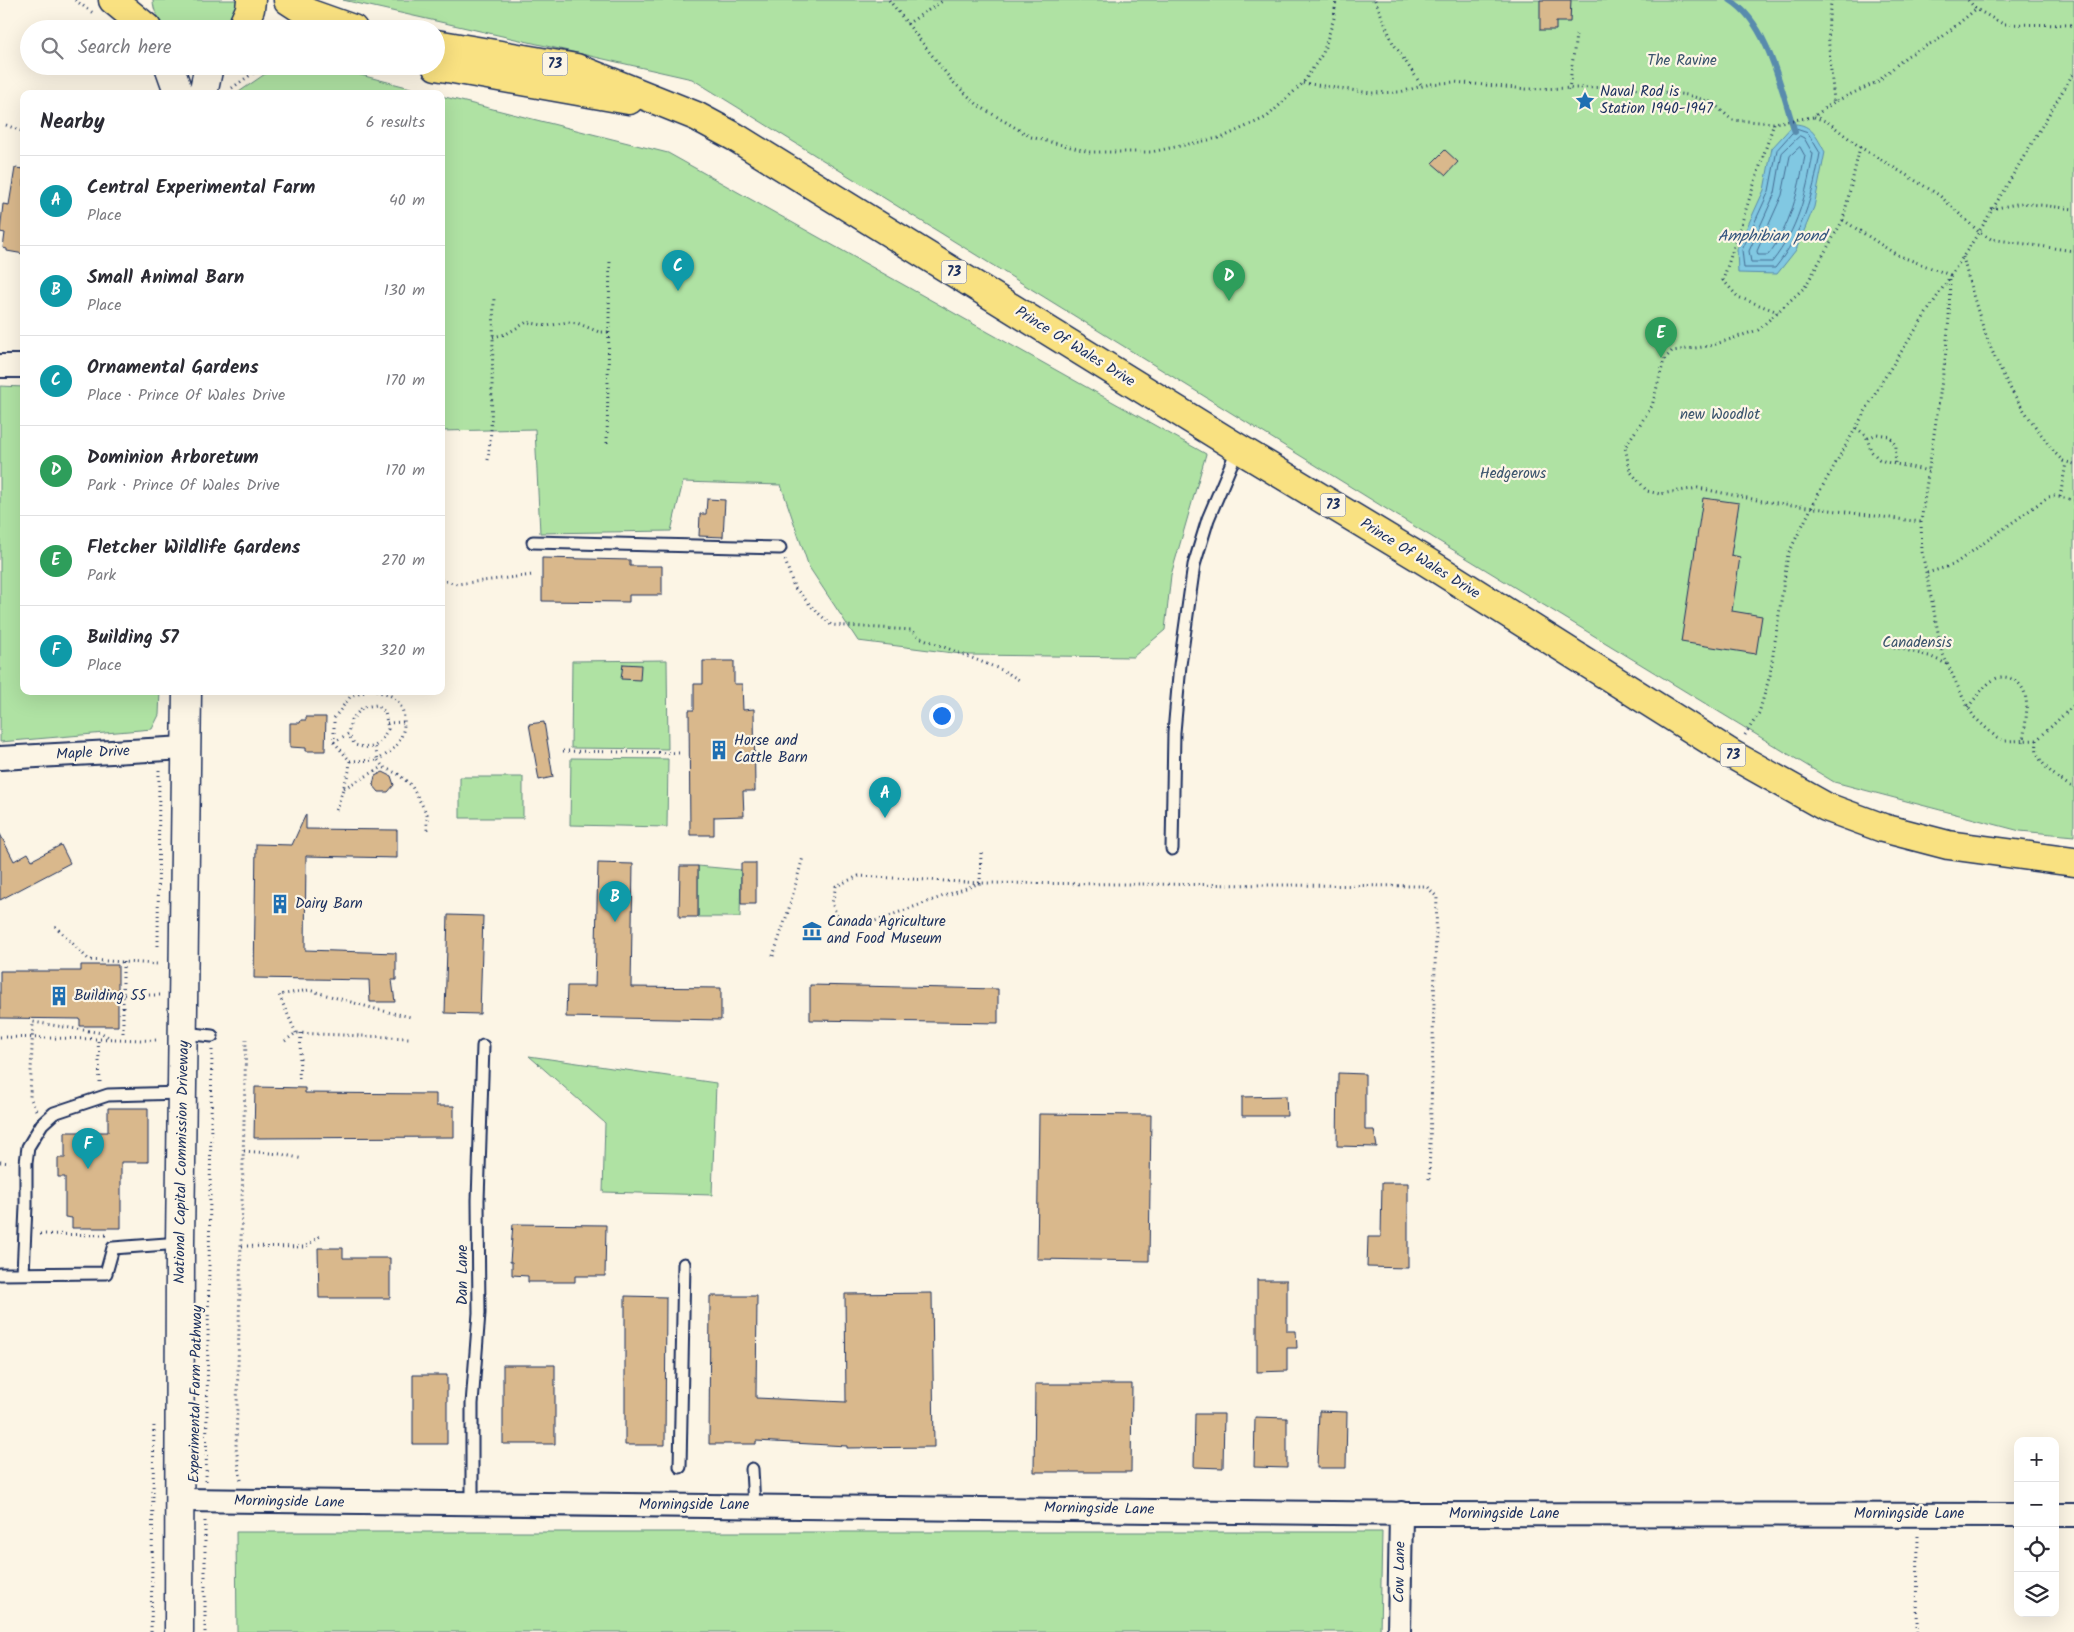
<!DOCTYPE html>
<html lang="en">
<head>
<meta charset="utf-8">
<style>
  :root { --surface:#fff; --page:#f7f7f7; --text:#2b2b33; --muted:#7c7c81; --line:#e1e1e2; --accent:#db2777 }
  body { margin:0; font-family:Kalam,sans-serif; background:var(--page); color:var(--text) }
  .controls { position:absolute; right:15px; bottom:15px; display:grid; overflow:hidden; border-radius:10px; box-shadow:0 5px 20px #0002 }
  .controls button { width:45px; height:45px; display:grid; place-items:center; padding:0; border:0; border-bottom:1px solid var(--line); background:var(--surface); color:var(--text); font:25px sans-serif }
  .you { position:absolute; left:941px; top:715px; width:18px; height:18px; margin:-12px; border:4px solid #fff; border-radius:50%; background:#1a73e8; box-shadow:0 0 0 8px #1a73e833 }
  .badge { display:grid; place-items:center; width:32px; height:32px; border-radius:50%; background:var(--accent); color:#fff; font-size:16px; font-weight:700 }
  .pin { position:absolute; translate:-50% -41px; filter:drop-shadow(0 1px 2px #0008) }
  .pin::after { content:''; position:absolute; top:26px; width:18px; height:15px; background:inherit; clip-path:polygon(0 0,100% 0,50% 100%) }
  .list { margin:0; padding:0; list-style:none }
  h2 { display:flex; justify-content:space-between; align-items:center; height:65px; margin:0; padding:0 20px; font-size:21px }
  h2 small { font-size:16px; font-weight:400; color:var(--muted) }
  .list li { display:grid; grid-template-columns:32px 1fr auto; gap:15px; align-items:center; box-sizing:border-box; height:90px; padding:0 20px; border-top:1px solid var(--line) }
  .list b { display:block; font-size:19px; white-space:nowrap }
  .list p { margin:0; font-size:16px; white-space:nowrap; color:var(--muted) }
  .list em { font-size:16px; font-style:normal; color:var(--muted) }
  .icon { flex:none; width:28px; height:28px; fill:none; stroke:currentColor; stroke-width:2; stroke-linecap:round; stroke-linejoin:round }
  .map { position:relative; flex:none; width:2074px; height:1632px; overflow:hidden }
  .search { position:absolute; background:var(--surface); box-shadow:0 5px 20px #0002; left:20px; top:20px; width:425px; height:55px; display:flex; align-items:center; gap:12px; box-sizing:border-box; padding:0 18px; border-radius:28px; color:var(--muted); font-size:19px }
  .panel { position:absolute; background:var(--surface); box-shadow:0 5px 20px #0002; left:20px; top:90px; width:425px; height:605px; border-radius:10px }
  .map>svg:first-child { display:block }
  .green { fill:#afe2a3; stroke:#658880 }
  .water { fill:#81c8e2; stroke:#588bad }
  .lines { fill:none; stroke-linecap:round; stroke-linejoin:round }
  .shore { stroke:#446c93; stroke-width:1 }
  .stream { stroke:#588bad; stroke-width:6 }
  .building { fill:#d9b88c; stroke:#1b2f5e }
  .lane-casing { stroke:#1b2f5e; stroke-width:15 }
  .street-casing { stroke:#1b2f5e; stroke-width:26 }
  .secondary-casing { stroke:#1b2f5e; stroke-width:31 }
  .primary-casing { stroke:#1b2f5e; stroke-width:31 }
  .path { stroke:#1b2f5e; stroke-width:3; stroke-dasharray:1 4; stroke-linecap:butt }
  .lane { stroke:#fcf5e5; stroke-width:11 }
  .street { stroke:#fcf5e5; stroke-width:22 }
  .secondary { stroke:#fcf5e5; stroke-width:28 }
  .primary { stroke:#f9e181; stroke-width:28 }
  .labels { text-anchor:middle; dominant-baseline:central; stroke-width:4.5; stroke-linejoin:round; paint-order:stroke }
  .shield { fill:#fcf5e5; stroke:#5e6a86; stroke-width:1 }
  .shield-label { font-size:14px; font-weight:bold; fill:#1b2f5e }
  .park-label { font-size:15px; fill:#39536c; stroke:#fcf5e5 }
  .poi-label { font-size:15px; fill:#1b2f5e; stroke:#fcf5e5; text-anchor:start }
  .street-label { font-size:15px; fill:#1b2f5e; stroke:#fcf5e5 }
  .water-label { font-size:16px; font-style:italic; fill:#34557f; stroke:#fcf5e5 }
</style>
</head>
<body>
<div class="map">
<svg width="2074" height="1632" viewBox="0 0 2074 1632">
  <rect width="100%" height="100%" fill="#fcf5e5"/>
  <filter id="ink" filterUnits="userSpaceOnUse"><feTurbulence type="fractalNoise" baseFrequency=".02" numOctaves="2"/><feDisplacementMap in="SourceGraphic" scale="10" xChannelSelector="R" yChannelSelector="G"/><feConvolveMatrix kernelMatrix="1 2 1 2 8 2 1 2 1" color-interpolation-filters="sRGB"/></filter>
  <g filter="url(#ink)">
    <path class="green" d="M153,0H242L236,19L225,29H167C159,23 153,10 153,0Z
      M343,0H2074V836L2020,831L1834,782L1409,523L692,79Z
      M302,66H326L434,94H236L265,74Z
      M441,96L668,153L1206,454L1171,575L1165,630L1133,657L969,655L858,641L809,567L781,485L683,482L671,531L540,533L535,429L441,431Z
      M0,386L24,387V691H160L159,715L152,729L0,742Z
      M667,660L668,749L571,748L572,661Z
      M571,758L668,759L667,827L570,825Z
      M460,777H523V818H460Z
      M698,866L741,870L740,917H698Z
      M529,1056L716,1083L712,1195L603,1192L605,1123Z
      M236,1532H1382L1380,1632H237Z"/>
    <path class="water" d="M1794,124C1812,124 1817,138 1825,152L1814,207L1796,250L1777,274L1738,273L1737,249L1764,190L1772,148Z"/>
    <g class="lines">
      <path class="shore" d="M1796,129L1808,133L1820,153C1813,196 1802,234 1775,268H1744L1742,250L1769,191L1777,150Z
        M1800,136L1804,138L1813,154C1806,195 1798,229 1772,262H1751L1749,251L1775,193L1782,153Z
        M1800,147L1805,156C1798,191 1791,226 1768,255H1758L1757,251L1782,195L1790,156Z"/>
      <path class="stream" d="M1730,0C1769,24 1781,90 1795,132"/>
    </g>
    <path class="building" d="M1540,0H1571L1570,22H1556V30H1540Z
      M1445,150L1458,162L1446,175L1432,163Z
      M15,168L24,169V254L7,251V249L3,248L5,233L0,232L3,204L9,205Z
      M1703,498L1739,503L1731,555L1740,557L1732,611L1762,616L1756,654L1681,642Z
      M707,499L725,500L723,537L699,536L700,514H706Z
      M542,558L630,560V566H662V595H629V602L542,601Z
      M703,661H734V684H742L743,710L754,709L755,791H743L744,816L714,817V835H690L689,710H694V684H703Z
      M623,664L641,665L640,680L621,679Z
      M306,717H326L325,751H306V748L290,747V723H300L301,720H306Z
      M544,722L553,777L539,780L529,724Z
      M383,772L391,776L394,785L388,792H379L373,785L375,776Z
      M306,814V829L397,830V858L306,856L305,950L396,953V980H392L395,1002H370L369,980L254,978L256,844L292,845Z
      M0,834L14,861L28,853L32,860L61,845L70,863L0,900Z
      M598,863L633,864L631,987L721,988V1020L566,1017L567,986H595Z
      M741,863H756V904H741Z
      M680,866H698V917H679Z
      M448,915L483,916L480,1014L445,1013Z
      M81,965H118V1026H80V1019L0,1018V971H81Z
      M810,985L998,989V1023L810,1020Z
      M1338,1073L1365,1074V1130H1374L1377,1147L1337,1146Z
      M255,1087L305,1088V1093L436,1094V1106H454V1137L254,1138Z
      M1286,1096L1287,1116H1242V1097Z
      M108,1108H148V1162H121V1228H72V1218L65,1217V1177H58V1158H65V1132H108Z
      M1039,1114L1151,1115L1149,1261L1037,1259Z
      M1382,1183H1408V1268L1367,1267L1368,1237H1381Z
      M513,1224L606,1225L605,1276H575V1282H528V1276L512,1275V1262H510Z
      M318,1248H343V1258H390V1298H319Z
      M1257,1280H1287V1331H1296L1297,1348H1287V1371L1257,1372Z
      M932,1293L934,1447L847,1448V1446L756,1441V1444H709L710,1296H757L756,1398L846,1402L845,1294Z
      M625,1296L666,1297L665,1445H625Z
      M503,1365H555V1444H503Z
      M413,1375H447V1444H413Z
      M1035,1384H1132L1131,1472H1034Z
      M1319,1411L1347,1412L1346,1468H1317Z
      M1195,1414H1224L1223,1468L1194,1467Z
      M1255,1417L1287,1418V1468L1254,1467Z"/>
    <g class="lines">
      <defs>
        <path id="lane" d="M533,542L780,548
          M1172,849L1174,732L1180,665L1194,565L1208,519L1238,448
          M183,1033L212,1036
          M0,1274L106,1273L113,1248L180,1243
          M23,1274L26,1206V1163L28,1147L42,1124L54,1113L108,1095L182,1093
          M680,1467L684,1264
          M752,1469L754,1506
          M472,1504V1404L479,1313L478,1200L483,1046"/>
        <path id="street" d="M0,366H24
          M0,758L186,748
          M181,1500L1421,1514L2018,1515
          M2055,1515H2074
          M1399,1632L1401,1513"/>
        <path id="secondary" d="M169,66L179,94
          M203,94L209,66
          M179,1632L180,1243L187,691"/>
        <path id="primary" d="M113,0L147,28
          M288,0L308,13L353,29
          M241,29L250,9L251,0
          M436,44L576,68L696,116L735,137L1238,448L1427,562L1733,755L1826,807L1883,828L1948,845L2074,862
          M436,66L629,100"/>
      </defs>
      <use href="#lane" class="lane-casing"/>
      <use href="#street" class="street-casing"/>
      <use href="#secondary" class="secondary-casing"/>
      <use href="#primary" class="primary-casing"/>
      <path class="path" d="M75,0L93,13
        M889,0L952,81L979,106L1031,137L1090,152H1151L1223,137L1267,117L1303,83L1323,53L1334,18L1336,0
        M1375,0L1393,43L1422,86
        M1832,0C1824,28 1832,73 1834,102
        M1968,0L1976,9L2003,24L2074,25
        M907,24L944,0
        M1303,83L1371,93L1400,92L1430,84L1454,82L1526,89L1623,87L1688,95L1713,103L1732,120L1774,123L1813,117L1834,102L1877,82L1907,56L1941,38L1976,9
        M232,88L263,66
        M1569,90L1576,35
        M1814,117L1828,122L1860,147L1939,195L1979,232L1991,239L2074,251
        M1774,123L1723,280L1738,297L1778,312
        M6,125L24,132
        M1860,147L1843,220L1805,287L1758,330L1710,346L1672,351L1664,360L1652,406L1625,447L1630,471L1647,491L1660,494L1698,488L1762,501L1921,522
        M1991,209L2022,203L2074,209
        M1843,220L1897,255L1950,275L1949,318L1945,360L1921,522L1922,552L1942,652L1964,700L1974,717L1997,738L2005,741L2037,740L2074,705
        M1963,257C1974,301 1986,344 2008,384C2021,408 2038,430 2054,452L2063,461L2074,464
        M493,337L506,334L527,322L547,326L568,322L577,323L599,332H609
        M1856,428L1866,435L1871,451L1879,459L1886,462L1929,471
        M1868,438L1877,434L1889,436L1896,446L1895,464
        M607,443L610,258
        M488,460L491,431L494,296
        M2060,497L2066,463
        M785,560L794,587L813,608L831,625L912,630L919,637L1002,670L1021,681
        M1927,573L1953,565L2048,497L2054,496L2074,500
        M441,580L457,584L533,575
        M1894,647L1929,656L1947,664
        M376,691C381,693 390,694 394,698C409,710 406,736 394,748C390,753 383,756 378,760L383,767L398,774L411,785L427,814V832
        M1968,707C1976,698 1985,684 1995,679C2000,676 2005,677 2010,678C2035,687 2025,722 2023,742
        M387,723L404,722
        M1745,735L1759,713L1770,675L1788,554L1821,489L1883,380L1979,232L2074,72
        M2037,740C2037,744 2036,749 2037,752C2042,768 2061,781 2074,788
        M334,742L348,734L351,720L363,707L377,705L385,712L388,729C378,746 375,751 355,745L348,734
        M563,751L682,753
        M350,761L378,760L375,746
        M344,788L383,767
        M336,810L349,771L350,761L334,742V718L350,697L367,691
        M981,853L980,883L861,926L839,921L832,903L836,886L859,876L980,883L1426,886L1437,897L1429,1180
        M55,926L89,960L158,964
        M158,946L159,770
        M773,956L788,912L803,857
        M123,962V1037
        M124,995H161
        M296,1033L279,995L309,990L379,1010L411,1017
        M0,1037L98,1039
        M285,1041L296,1033L410,1038
        M299,1079L301,1033
        M100,1082L98,1039C119,1038 138,1041 158,1040
        M36,1110L30,1097L33,1022L102,1033L110,1038
        M244,1151L281,1154L303,1159
        M0,1162L10,1163
        M40,1234L107,1235
        M242,1246L305,1247L320,1236
        M241,1480L236,1448L246,1039
        M206,1481L212,1050
        M151,1632L154,1423
        M205,1632V1520
        M1917,1632L1918,1535"/>
      <use href="#lane" class="lane"/>
      <use href="#street" class="street"/>
      <use href="#secondary" class="secondary"/>
      <use href="#primary" class="primary"/>
    </g>
  </g>
  <defs>
    <symbol id="sight-bare" viewBox="-9 -9 18 18"><path d="M0-6L1.8-2.2L6-1.7L2.9 1.2L3.7 5.4L0 3.3L-3.7 5.4L-2.9 1.2L-6-1.7L-1.8-2.2Z" fill="#1f6fb2" stroke="#fcf5e5" stroke-width="2.5" paint-order="stroke"/></symbol>
    <symbol id="building-bare" viewBox="-9 -9 18 18"><path d="M-4-6H4V6H1V3H-1V6H-4ZM-2.5-4.3h1.7v1.8h-1.7ZM.8-4.3h1.7v1.8H.8ZM-2.5-1h1.7V.8h-1.7ZM.8-1h1.7V.8H.8Z" fill="#1f6fb2" stroke="#fcf5e5" stroke-width="2.5" paint-order="stroke"/></symbol>
    <symbol id="museum-bare" viewBox="-9 -9 18 18"><path d="M0-6L6-3V-2H-6V-3ZM-5-1h2V3h-2ZM-1-1h2V3h-2ZM3-1h2V3H3ZM-6 4H6V6H-6Z" fill="#1f6fb2" stroke="#fcf5e5" stroke-width="2.5" paint-order="stroke"/></symbol>
  </defs>
  <g fill-rule="evenodd">
    <use href="#sight-bare" x="1571" y="87" width="28" height="28"/>
    <use href="#building-bare" x="705" y="736" width="28" height="28"/>
    <use href="#building-bare" x="266" y="890" width="28" height="28"/>
    <use href="#museum-bare" x="798" y="917" width="28" height="28"/>
    <use href="#building-bare" x="45" y="982" width="28" height="28"/>
  </g>
  <g class="labels">
    <g class="shield">
      <rect x="542.5" y="52.5" width="25" height="23" rx="4"/>
      <rect x="941.5" y="260.5" width="25" height="23" rx="4"/>
      <rect x="1320.5" y="493.5" width="25" height="23" rx="4"/>
      <rect x="1720.5" y="743.5" width="25" height="23" rx="4"/>
    </g>
    <g class="shield-label">
      <text x="555" y="64">73</text>
      <text x="954" y="272">73</text>
      <text x="1333" y="505">73</text>
      <text x="1733" y="755">73</text>
    </g>
    <g class="park-label">
      <text x="1682" y="61">The Ravine</text>
      <text x="1720" y="415">new Woodlot</text>
      <text x="1513" y="474">Hedgerows</text>
      <text x="1917" y="643">Canadensis</text>
    </g>
    <g class="poi-label">
      <text x="1600" y="92">Naval Rod is<tspan x="1600" dy="17">Station 1940-1947</tspan></text>
      <text x="734" y="741">Horse and<tspan x="734" dy="17">Cattle Barn</tspan></text>
      <text x="295" y="904">Dairy Barn</text>
      <text x="827" y="922">Canada Agriculture<tspan x="827" dy="17">and Food Museum</tspan></text>
      <text x="74" y="996">Building 55</text>
    </g>
    <g class="street-label">
      <text transform="translate(1075 347) rotate(32)">Prince Of Wales Drive</text>
      <text transform="translate(1420 559) rotate(32)">Prince Of Wales Drive</text>
      <text transform="translate(93 753) rotate(-3)">Maple Drive</text>
      <text transform="translate(182 1162) rotate(-89)">National Capital Commission Driveway</text>
      <text transform="translate(463 1275) rotate(-90)">Dan Lane</text>
      <text transform="translate(196 1394) rotate(-89)">Experimental Farm Pathway</text>
      <text transform="translate(289 1502) rotate(1)">Morningside Lane</text>
      <text x="694" y="1505">Morningside Lane</text>
      <text transform="translate(1099 1509) rotate(1)">Morningside Lane</text>
      <text x="1504" y="1514">Morningside Lane</text>
      <text x="1909" y="1514">Morningside Lane</text>
      <text transform="translate(1400 1572) rotate(-89)">Cow Lane</text>
    </g>
    <g class="water-label">
      <text x="1772" y="236">Amphibian pond</text>
    </g>
  </g>
</svg>
<div class="controls">
<button>+</button>
<button>−</button>
<button><svg class="icon" aria-label="locate" viewBox="0 0 24 24"><circle cx="12" cy="12" r="6"/><path d="M12 2v4M12 18v4M2 12h4M18 12h4"/></svg></button>
<button><svg class="icon" aria-label="layers" viewBox="0 0 24 24"><path d="M12 4l9 5-9 5-9-5zM3 14l9 5 9-5"/></svg></button>
</div>
<div class="you"></div>
<div class="pin badge" style="left:885px;top:818px;background:#0f9aa8">A</div>
<div class="pin badge" style="left:615px;top:922px;background:#0f9aa8">B</div>
<div class="pin badge" style="left:678px;top:291px;background:#0f9aa8">C</div>
<div class="pin badge" style="left:1229px;top:301px;background:#2e9e5b">D</div>
<div class="pin badge" style="left:1661px;top:358px;background:#2e9e5b">E</div>
<div class="pin badge" style="left:88px;top:1169px;background:#0f9aa8">F</div>
<div class="search"><svg class="icon" aria-label="search" viewBox="0 0 24 24"><circle cx="10" cy="10" r="6"/><path d="M15 15l6 6"/></svg>Search here</div>
<section class="panel">
<h2>Nearby<small>6 results</small></h2>
<ul class="list">
<li><span class="badge" style="background:#0f9aa8">A</span><div><b>Central Experimental Farm</b><p>Place</p></div><em>40 m</em></li>
<li><span class="badge" style="background:#0f9aa8">B</span><div><b>Small Animal Barn</b><p>Place</p></div><em>130 m</em></li>
<li><span class="badge" style="background:#0f9aa8">C</span><div><b>Ornamental Gardens</b><p>Place · Prince Of Wales Drive</p></div><em>170 m</em></li>
<li><span class="badge" style="background:#2e9e5b">D</span><div><b>Dominion Arboretum</b><p>Park · Prince Of Wales Drive</p></div><em>170 m</em></li>
<li><span class="badge" style="background:#2e9e5b">E</span><div><b>Fletcher Wildlife Gardens</b><p>Park</p></div><em>270 m</em></li>
<li><span class="badge" style="background:#0f9aa8">F</span><div><b>Building 57</b><p>Place</p></div><em>320 m</em></li>
</ul>
</section>
</div>
</body>
</html>
